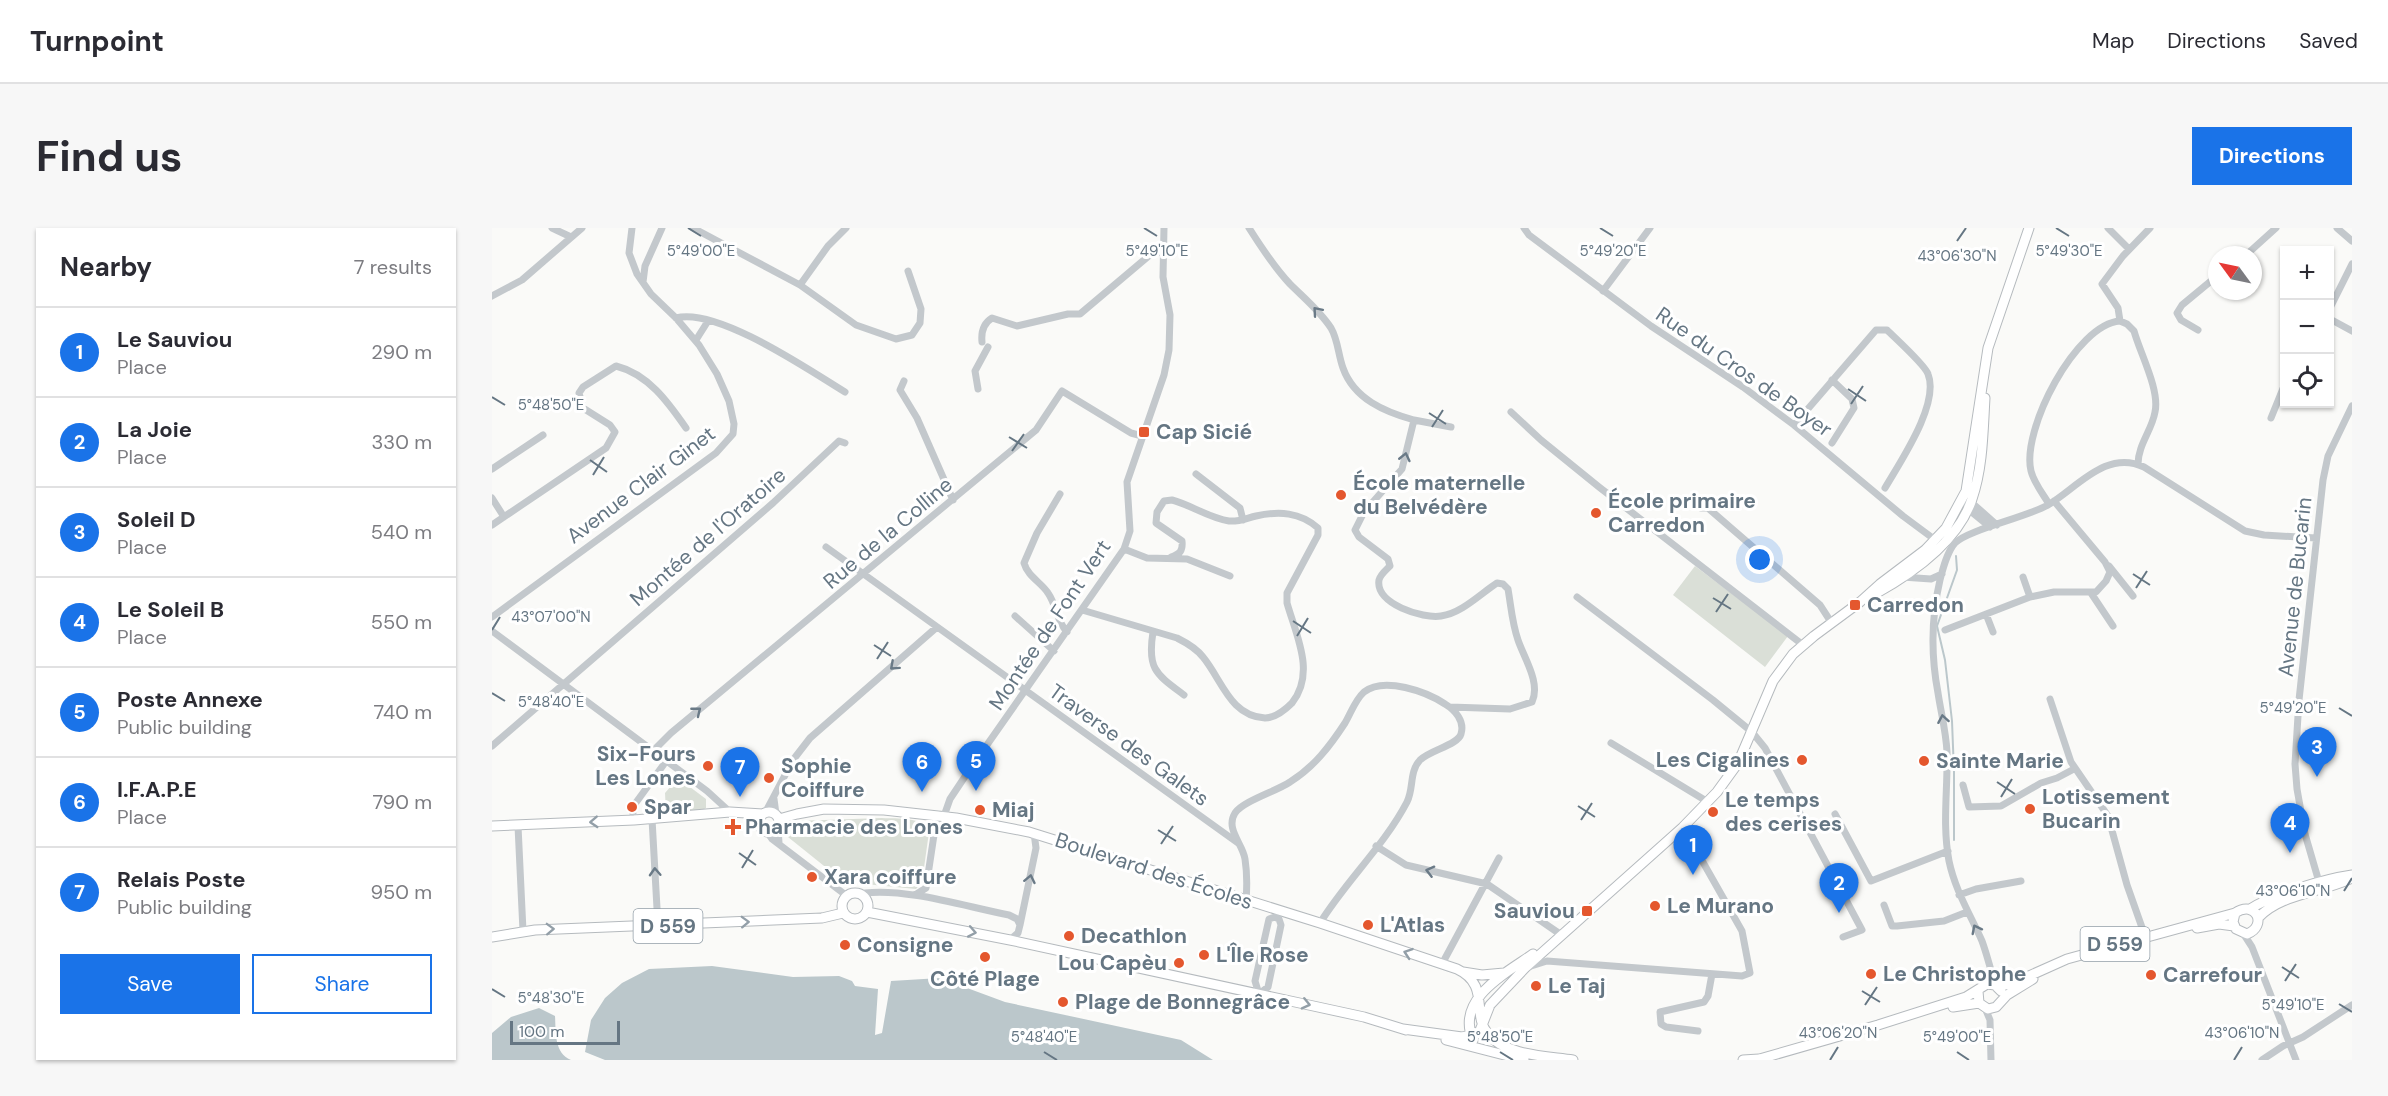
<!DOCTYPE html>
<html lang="en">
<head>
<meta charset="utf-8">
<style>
  :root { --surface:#fff; --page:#f7f7f7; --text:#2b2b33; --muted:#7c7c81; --line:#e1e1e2; --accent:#1a73e8 }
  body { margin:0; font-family:"DM Sans",sans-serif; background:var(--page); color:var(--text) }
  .controls { position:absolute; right:18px; top:18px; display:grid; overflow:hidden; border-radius:0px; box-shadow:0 2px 4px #0004 }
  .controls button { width:54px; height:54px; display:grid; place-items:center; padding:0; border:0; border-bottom:2px solid var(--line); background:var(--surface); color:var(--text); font:30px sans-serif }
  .compass { position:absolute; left:1716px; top:18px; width:54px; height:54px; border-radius:50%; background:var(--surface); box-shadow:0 2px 4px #0004; rotate:303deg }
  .scale { position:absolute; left:18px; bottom:15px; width:110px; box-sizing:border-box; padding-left:6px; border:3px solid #657683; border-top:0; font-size:16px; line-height:21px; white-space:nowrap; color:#657683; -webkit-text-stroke:4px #fff; paint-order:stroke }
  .you { position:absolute; left:1268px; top:332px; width:21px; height:21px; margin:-15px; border:4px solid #fff; border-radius:50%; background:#1a73e8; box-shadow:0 0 0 9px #1a73e833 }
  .badge { display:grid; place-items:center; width:39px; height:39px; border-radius:50%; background:var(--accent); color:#fff; font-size:20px; font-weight:700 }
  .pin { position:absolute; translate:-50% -50px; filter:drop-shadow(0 2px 3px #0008) }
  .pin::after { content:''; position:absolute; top:32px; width:21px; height:18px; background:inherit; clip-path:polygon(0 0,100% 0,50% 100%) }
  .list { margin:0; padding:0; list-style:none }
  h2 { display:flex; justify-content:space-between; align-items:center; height:78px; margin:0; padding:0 24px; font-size:26px }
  h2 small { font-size:20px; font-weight:400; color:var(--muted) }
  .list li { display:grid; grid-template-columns:39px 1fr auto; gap:18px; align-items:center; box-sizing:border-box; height:90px; padding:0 24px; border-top:2px solid var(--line) }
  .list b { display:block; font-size:22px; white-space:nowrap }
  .list p { margin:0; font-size:20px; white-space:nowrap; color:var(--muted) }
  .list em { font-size:20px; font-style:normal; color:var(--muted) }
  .actions { display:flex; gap:12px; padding:18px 24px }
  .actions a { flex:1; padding:14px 0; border:2px solid var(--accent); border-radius:0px; text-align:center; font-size:21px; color:var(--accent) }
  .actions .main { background:var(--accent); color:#fff }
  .icon { flex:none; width:33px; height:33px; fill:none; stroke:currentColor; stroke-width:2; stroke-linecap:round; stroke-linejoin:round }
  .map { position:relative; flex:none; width:1860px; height:832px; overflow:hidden; border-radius:0px }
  header { display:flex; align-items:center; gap:36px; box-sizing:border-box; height:84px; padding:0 30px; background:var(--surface); border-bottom:2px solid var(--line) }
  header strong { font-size:28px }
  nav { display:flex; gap:33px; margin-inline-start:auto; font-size:21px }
  .intro { display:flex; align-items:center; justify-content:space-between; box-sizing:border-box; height:144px; padding:0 36px }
  h1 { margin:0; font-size:42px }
  .button { padding:15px 27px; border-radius:0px; background:var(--accent); color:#fff; font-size:21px; font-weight:700 }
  main { display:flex; gap:36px; padding:0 36px }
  aside { flex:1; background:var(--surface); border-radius:0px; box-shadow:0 2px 4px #0004 }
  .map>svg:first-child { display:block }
  .green { fill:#dadfd7 }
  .water { fill:#bbc7cb }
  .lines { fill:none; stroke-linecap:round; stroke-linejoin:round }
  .stream { stroke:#bbc7cb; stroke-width:2 }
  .major-casing { stroke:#b5babe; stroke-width:11 }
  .minor { stroke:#c3c8cc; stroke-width:7 }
  .major { stroke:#fff; stroke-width:9 }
  .oneway { stroke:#6a7a87 }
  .oneway2 { stroke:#939fa8 }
  .ticks { fill:none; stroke:#657683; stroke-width:2 }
  .poi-dot { fill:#e4572e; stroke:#fff; stroke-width:2 }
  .labels { text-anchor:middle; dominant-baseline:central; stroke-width:6; stroke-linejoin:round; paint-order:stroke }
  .shield { fill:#fff; stroke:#939fa8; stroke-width:1.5 }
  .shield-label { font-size:20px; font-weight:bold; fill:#657683 }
  .street-label { font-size:21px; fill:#657683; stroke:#fff }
  .poi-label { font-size:21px; font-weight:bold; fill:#657683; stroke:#fff; text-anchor:start }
  .ticks-label { font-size:15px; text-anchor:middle; fill:#657683; stroke:#fff; stroke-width:6; stroke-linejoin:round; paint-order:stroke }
</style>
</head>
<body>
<header>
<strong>Turnpoint</strong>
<nav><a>Map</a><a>Directions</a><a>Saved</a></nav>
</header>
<div class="intro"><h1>Find us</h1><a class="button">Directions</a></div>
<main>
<aside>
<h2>Nearby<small>7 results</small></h2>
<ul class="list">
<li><span class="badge">1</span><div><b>Le Sauviou</b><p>Place</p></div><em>290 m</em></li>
<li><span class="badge">2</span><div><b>La Joie</b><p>Place</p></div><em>330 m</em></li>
<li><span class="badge">3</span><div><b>Soleil D</b><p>Place</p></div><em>540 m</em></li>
<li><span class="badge">4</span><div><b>Le Soleil B</b><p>Place</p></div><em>550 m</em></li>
<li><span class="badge">5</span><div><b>Poste Annexe</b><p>Public building</p></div><em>740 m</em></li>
<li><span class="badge">6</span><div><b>I.F.A.P.E</b><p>Place</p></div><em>790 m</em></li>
<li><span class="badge">7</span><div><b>Relais Poste</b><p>Public building</p></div><em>950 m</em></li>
</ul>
<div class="actions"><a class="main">Save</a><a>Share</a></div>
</aside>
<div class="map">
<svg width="1860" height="832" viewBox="0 0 1860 832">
  <rect width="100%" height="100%" fill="#fafaf8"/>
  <path class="green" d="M1203,338L1296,408L1273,439L1181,367Z
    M186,550L214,571V580L208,583L174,584L173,565Z
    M390,590C406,591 430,588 437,604L430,654L424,661L352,654L291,605L295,596L303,593Z"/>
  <path class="water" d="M220,738L301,749L347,748L360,753L363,758L386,761L383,807L390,805L399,753L448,750L513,774L689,812L721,832H113L93,824L99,792L113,770L130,755L157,741Z
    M47,780L63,788C64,804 62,825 79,832H0V805L19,789Z"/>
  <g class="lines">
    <path class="stream" d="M1462,612V544L1460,493L1453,432L1445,398L1465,342L1464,328"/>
    <defs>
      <path id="major" d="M1383,366C1421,345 1466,314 1480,271C1491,239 1491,203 1493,170
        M267 594a10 10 0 1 1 20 0a10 10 0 1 1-20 0Z
        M287,591L305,586L332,581L392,582L464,590L537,604L828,695L965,741C999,757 979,786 996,806C1014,828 1055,828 1081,832
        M0,598L142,592L238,584L271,586
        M350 678a13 13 0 1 1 26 0a13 13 0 1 1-26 0Z
        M1758,681C1781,666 1833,651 1860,647
        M375,684L518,712L803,774L872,789L914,802
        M1766,690C1789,665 1830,665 1860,650
        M1705,700L1727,696L1742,698
        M0,709L43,702L330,690L351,685
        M971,744L990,747L1012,745
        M1506,758L1519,756L1575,731L1743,685C1764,671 1776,698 1755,706L1744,701L1741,694L1743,685
        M1486,763L1487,775L1496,781L1504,779L1515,767L1541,751
        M1461,779L1487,775
        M911,801L970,809L987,805L998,777L1033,740L1191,599L1225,564L1246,535L1281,453L1301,426L1322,408L1368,374L1388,356L1433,322L1454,300L1474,263L1496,120L1537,0
        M954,812L1032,832
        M981,812C963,771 1014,745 1041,726
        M1251,832L1267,831
        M1264,832L1386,797L1474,769L1495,756L1503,757L1509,763"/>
    </defs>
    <use href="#major" class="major-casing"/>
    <path class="minor" d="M60,0L79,9
      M201,0L308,57L364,97L404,111L420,107L428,95L429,81L416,43
      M757,0C769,19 782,39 798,56C812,70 828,83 839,100C846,112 846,126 851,140C862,171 893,184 922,192L910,241L872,284L863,302L867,309L896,331L898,338C894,342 888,347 887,352C883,376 931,391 949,388C970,385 988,366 1005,355L1011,356L1016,361C1019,378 1020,395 1026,412C1032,430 1049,455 1040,474L1018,481L958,479
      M1032,0L1037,7L1159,98L1251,159L1302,197L1411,288L1446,314
      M1616,0L1637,21
      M1845,0L1860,13
      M1754,27L1784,0
      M151,54L153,38L170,0
      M308,57L336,18L354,0
      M1111,63L1158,0
      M0,68L30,52L90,0
      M1838,80L1860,36
      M184,90C225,79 317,142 353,164
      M1838,91L1860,103
      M1628,93L1635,96L1642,103C1648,125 1668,162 1663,184C1660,202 1646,217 1646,236
      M1706,102L1689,92L1685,85L1690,77L1725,48
      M204,112L216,93
      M490,114C489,104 492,95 500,90L525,98L576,86H588L659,26L670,24
      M412,153L408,162L425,190L461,272
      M486,161L483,143L496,119
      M1019,184L1049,212L1107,259L1311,417
      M1779,190L1792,158
      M922,192L959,199
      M1302,197L1384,102H1395C1404,111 1433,137 1436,146C1448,176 1408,234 1393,260
      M1340,215L1362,180L1360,171L1340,152
      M0,241L51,207
      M704,246L748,280L751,292
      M568,266L545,305L532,335C536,349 549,354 556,365C565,378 564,392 575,404
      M0,270L12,289
      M1475,275L1479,274L1505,297
      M1557,276C1551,266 1542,255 1539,243C1529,202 1584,96 1628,93L1626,80L1610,56L1631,28L1658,0
      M1475,277L1476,281L1498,299
      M1209,280H1216L1328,377L1339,394
      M0,297L114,220L123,204L118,197L91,180L87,165L91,159L124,138C156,146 176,174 194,200
      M334,319L746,615
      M632,321L655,330L695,331L738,348
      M1617,338L1641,368
      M1410,349L1439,351L1450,346
      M1531,349L1538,369
      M1599,365L1621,398
      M1085,369L1221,472L1260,504L1273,520L1370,702L1351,709
      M590,382L685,410C695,415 704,420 711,429C730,452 738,488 773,490C783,490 793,482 800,475C824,445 804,407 795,375V365L826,307V300C808,284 787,283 764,288C755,290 747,294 737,293C717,290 699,277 680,272L672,273L665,284L664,295L690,313C691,323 688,326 679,329
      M1494,386L1501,404
      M523,388L562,423
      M0,389L224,225L241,206L242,196L237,173L225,146L207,117L184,90L159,66L145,46L137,25L140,0
      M1453,402L1538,369L1562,364H1604L1614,353L1618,344L1613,334L1562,273
      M0,403L215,563L238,584
      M661,404C655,441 664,446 692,467
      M1558,471L1579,534L1616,588L1635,657L1653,708
      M1119,515L1216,574
      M0,518L281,275L347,213L353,215
      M162,522L179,505L544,202L570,163L639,205L650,208
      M1471,557L1477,579L1509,578L1549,555L1565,550L1582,541
      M282,571L284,586
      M273,585L301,532L318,510L445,399
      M1343,586L1379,653L1456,623
      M452,588L458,571L476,544L632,321L638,303L635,254L672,147L677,122L678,87L671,49L672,0
      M160,591L166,698
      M142,592L140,580L175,532
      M26,598L31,703
      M286,600L287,615
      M275,604L280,611L355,668
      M884,618L914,637L995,656L1068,706
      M1827,654L1813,606L1805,561L1803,536L1807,472L1831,252L1836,228L1860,178
      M423,667L434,660L445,587
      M1467,667L1484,661L1529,653
      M371,668L373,665C415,660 475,679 517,687L525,691L528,697L526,705L518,712
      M754,672C755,660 755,644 753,631C751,616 733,601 743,585C751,573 785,563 798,554C822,539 838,518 853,495C859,485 863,472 872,464C892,448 935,464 953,476C963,482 973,493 969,506C966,517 938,522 928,532C917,544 922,560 915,574C892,618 854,653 828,695
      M1392,677L1400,698H1405L1452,693L1475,684
      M783,689L787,691L789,697L776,759L767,766L763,753L777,691Z
      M528,697L544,620L542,605
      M1751,705L1760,719L1804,832
      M950,736L1007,630
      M1036,739L1055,733L1250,748L1258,745L1250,703L1191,599
      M1503,757C1499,742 1495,727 1490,713C1478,686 1463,662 1457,633C1450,596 1456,560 1455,524C1454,503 1449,485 1446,465C1439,428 1439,390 1448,352C1451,340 1455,324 1463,315C1475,302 1535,289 1556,277C1585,260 1614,221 1652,239L1753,303L1772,307L1824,310
      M1493,780L1498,792L1499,832
      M1206,803L1174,799L1169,796L1168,784L1212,774L1216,768L1220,746
      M1770,832L1791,818L1811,809L1860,777"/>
    <use href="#major" class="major"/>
  </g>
  <defs><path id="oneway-chevron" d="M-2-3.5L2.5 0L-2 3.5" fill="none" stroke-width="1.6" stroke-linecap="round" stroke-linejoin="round" transform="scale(1.5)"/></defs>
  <g class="oneway">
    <use href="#oneway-chevron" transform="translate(825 83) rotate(-131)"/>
    <use href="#oneway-chevron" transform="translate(913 229) rotate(-77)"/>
    <use href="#oneway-chevron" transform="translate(402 438) rotate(138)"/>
    <use href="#oneway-chevron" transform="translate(205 483) rotate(-39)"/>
    <use href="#oneway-chevron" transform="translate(1451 491) rotate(-100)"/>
    <use href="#oneway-chevron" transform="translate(938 643) rotate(-166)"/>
    <use href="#oneway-chevron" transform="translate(163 644) rotate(-93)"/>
    <use href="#oneway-chevron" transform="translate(538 651) rotate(-78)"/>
    <use href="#oneway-chevron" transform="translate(1484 701) rotate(-117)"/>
  </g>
  <g class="oneway2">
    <use href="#oneway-chevron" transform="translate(102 594) rotate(177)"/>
    <use href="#oneway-chevron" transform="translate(253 694) rotate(-2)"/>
    <use href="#oneway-chevron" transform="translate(58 701) rotate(-2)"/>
    <use href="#oneway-chevron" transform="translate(480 704) rotate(11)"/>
    <use href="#oneway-chevron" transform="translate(916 725) rotate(-161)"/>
    <use href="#oneway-chevron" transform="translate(814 776) rotate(13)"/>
  </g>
  <path class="ticks" d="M196,0L209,8M652,0L665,8M1108,0L1121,8M1564,0L1577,8M1465,13L1474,0M1356,161L1374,173M0,169L13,177M1359,176L1371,158M937,185L954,196M940,199L951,182M517,209L535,220M520,223L532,206M98,232L115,244M101,247L112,229M1641,346L1658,357M1644,360L1655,343M1221,370L1239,381M1224,384L1236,366M801,393L819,405M0,402L8,389M805,408L816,390M382,417L399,428M385,431L396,414M0,465L13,473M1847,480L1860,488M1505,554L1523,566M1509,569L1520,551M1086,578L1103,589M1089,592L1100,575M666,602L684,613M669,616L681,598M247,625L264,637M250,640L261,622M1852,663L1860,650M1790,739L1807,750M1793,753L1804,736M0,761L13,769M1370,763L1388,774M1847,776L1860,784M1373,777L1385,759M552,824L565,832M1008,824L1021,832M1465,824L1477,832M1338,832L1346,819M1742,832L1750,819"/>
  <g class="poi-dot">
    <rect x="646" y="198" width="12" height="12" rx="3"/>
    <circle cx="849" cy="267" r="6"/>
    <circle cx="1104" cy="285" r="6"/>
    <rect x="1357" y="371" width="12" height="12" rx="3"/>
    <circle cx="1310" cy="532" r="6"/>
    <circle cx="1432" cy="533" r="6"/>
    <circle cx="216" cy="538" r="6"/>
    <circle cx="277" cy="550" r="6"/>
    <circle cx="140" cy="579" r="6"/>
    <circle cx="1538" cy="581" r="6"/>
    <circle cx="488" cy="582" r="6"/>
    <circle cx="1221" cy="584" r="6"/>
    <path d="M238 590h6v6h6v6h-6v6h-6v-6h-6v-6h6z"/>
    <circle cx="320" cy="649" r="6"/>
    <circle cx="1163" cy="678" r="6"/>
    <rect x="1089" y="677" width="12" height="12" rx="3"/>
    <circle cx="876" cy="697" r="6"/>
    <circle cx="577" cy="708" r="6"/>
    <circle cx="353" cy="717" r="6"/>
    <circle cx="712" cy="727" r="6"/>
    <circle cx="493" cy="729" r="6"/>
    <circle cx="687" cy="735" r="6"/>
    <circle cx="1379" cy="746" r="6"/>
    <circle cx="1659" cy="747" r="6"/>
    <circle cx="1044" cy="758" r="6"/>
    <circle cx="571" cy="774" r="6"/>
  </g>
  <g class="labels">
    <g class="shield">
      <rect x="141.5" y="681" width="69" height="34" rx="4.5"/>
      <rect x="1588.5" y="699" width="69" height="34" rx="4.5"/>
    </g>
    <g class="shield-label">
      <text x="176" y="698">D 559</text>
      <text x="1623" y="716">D 559</text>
    </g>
    <g class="street-label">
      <text transform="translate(1252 144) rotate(35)">Rue du Cros de Boyer</text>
      <text transform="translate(149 257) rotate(-37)">Avenue Clair Ginet</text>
      <text transform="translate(396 305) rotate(-40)">Rue de la Colline</text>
      <text transform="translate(216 309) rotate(-41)">Montée de l'Oratoire</text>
      <text transform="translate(1803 359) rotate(-84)">Avenue de Bucarin</text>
      <text transform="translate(558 397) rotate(-56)">Montée de Font Vert</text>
      <text transform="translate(637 517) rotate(36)">Traverse des Galets</text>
      <text transform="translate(662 643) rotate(18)">Boulevard des Écoles</text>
    </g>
    <g class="poi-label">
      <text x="664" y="204">Cap Sicié</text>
      <text x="861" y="255">École maternelle<tspan x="861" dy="24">du Belvédère</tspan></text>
      <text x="1116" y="273">École primaire<tspan x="1116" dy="24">Carredon</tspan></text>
      <text x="1375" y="377">Carredon</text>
      <text x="204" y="526" text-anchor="end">Six-Fours<tspan x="204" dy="24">Les Lones</tspan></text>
      <text x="1298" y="532" text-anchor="end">Les Cigalines</text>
      <text x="1444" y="533">Sainte Marie</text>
      <text x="289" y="538">Sophie<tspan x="289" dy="24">Coiffure</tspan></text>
      <text x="1550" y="569">Lotissement<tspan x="1550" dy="24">Bucarin</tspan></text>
      <text x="1233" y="572">Le temps<tspan x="1233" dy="24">des cerises</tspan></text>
      <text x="152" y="579">Spar</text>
      <text x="500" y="582">Miaj</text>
      <text x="253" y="599">Pharmacie des Lones</text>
      <text x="332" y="649">Xara coiffure</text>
      <text x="1175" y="678">Le Murano</text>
      <text x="1083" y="683" text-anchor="end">Sauviou</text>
      <text x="888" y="697">L'Atlas</text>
      <text x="589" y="708">Decathlon</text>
      <text x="365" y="717">Consigne</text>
      <text x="724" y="727">L'Île Rose</text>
      <text x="675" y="735" text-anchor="end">Lou Capèu</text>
      <text x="1391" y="746">Le Christophe</text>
      <text x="1671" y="747">Carrefour</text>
      <text x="493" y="751" text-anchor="middle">Côté Plage</text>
      <text x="1056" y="758">Le Taj</text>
      <text x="583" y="774">Plage de Bonnegrâce</text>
    </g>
  </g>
  <g class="ticks-label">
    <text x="209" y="28">5°49'00"E</text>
    <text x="665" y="28">5°49'10"E</text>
    <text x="1121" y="28">5°49'20"E</text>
    <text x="1577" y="28">5°49'30"E</text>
    <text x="1465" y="33">43°06'30"N</text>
    <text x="59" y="182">5°48'50"E</text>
    <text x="59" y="394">43°07'00"N</text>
    <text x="59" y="479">5°48'40"E</text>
    <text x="1801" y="485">5°49'20"E</text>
    <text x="1801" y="668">43°06'10"N</text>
    <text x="59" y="775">5°48'30"E</text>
    <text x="1801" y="782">5°49'10"E</text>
    <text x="1346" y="810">43°06'20"N</text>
    <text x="1750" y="810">43°06'10"N</text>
    <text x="552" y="814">5°48'40"E</text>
    <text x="1008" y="814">5°48'50"E</text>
    <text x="1465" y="814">5°49'00"E</text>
  </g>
</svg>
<div class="controls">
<button>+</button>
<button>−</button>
<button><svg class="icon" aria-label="locate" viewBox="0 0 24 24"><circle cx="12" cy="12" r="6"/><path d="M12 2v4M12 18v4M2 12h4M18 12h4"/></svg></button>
</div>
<svg class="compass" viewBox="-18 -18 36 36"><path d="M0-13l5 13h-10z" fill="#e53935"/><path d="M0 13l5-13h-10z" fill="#7c7c81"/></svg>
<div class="scale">100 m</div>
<div class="you"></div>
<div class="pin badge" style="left:1201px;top:647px">1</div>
<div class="pin badge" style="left:1347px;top:685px">2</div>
<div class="pin badge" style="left:1825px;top:549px">3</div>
<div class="pin badge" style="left:1798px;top:625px">4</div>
<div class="pin badge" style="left:484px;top:563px">5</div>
<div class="pin badge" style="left:430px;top:564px">6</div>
<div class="pin badge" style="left:248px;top:569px">7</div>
</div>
</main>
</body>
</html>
